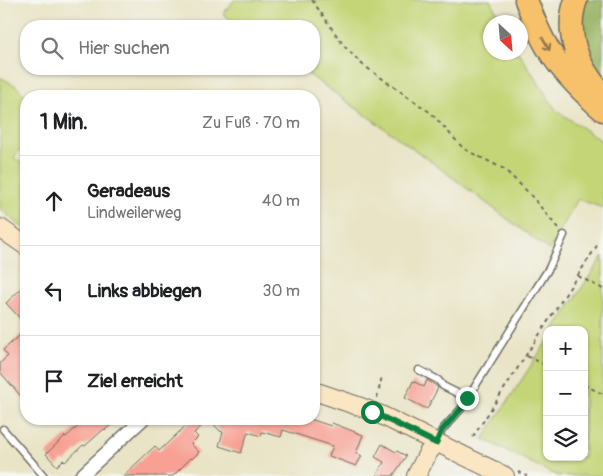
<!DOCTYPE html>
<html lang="de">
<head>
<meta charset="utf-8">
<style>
  :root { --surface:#fff; --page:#f6f6f6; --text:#202124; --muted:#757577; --line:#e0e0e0 }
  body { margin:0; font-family:Pangolin,sans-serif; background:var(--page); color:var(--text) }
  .controls { position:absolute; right:15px; bottom:15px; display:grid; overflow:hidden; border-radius:10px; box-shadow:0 1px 4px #0004 }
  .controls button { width:45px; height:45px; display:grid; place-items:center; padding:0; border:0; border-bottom:1px solid var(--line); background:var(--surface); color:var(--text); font:25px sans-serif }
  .compass { position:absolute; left:483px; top:15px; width:45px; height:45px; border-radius:50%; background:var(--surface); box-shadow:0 1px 4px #0004; rotate:154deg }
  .stop { position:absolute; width:15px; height:15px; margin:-11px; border:4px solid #0b8043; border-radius:50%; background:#fff }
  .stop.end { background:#0b8043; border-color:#fff; box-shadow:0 1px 5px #0008 }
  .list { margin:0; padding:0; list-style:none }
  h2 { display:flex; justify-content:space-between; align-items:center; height:65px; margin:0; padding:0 20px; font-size:21px }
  h2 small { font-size:16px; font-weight:400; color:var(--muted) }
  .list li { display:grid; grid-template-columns:32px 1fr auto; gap:15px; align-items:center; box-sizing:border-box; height:90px; padding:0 20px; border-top:1px solid var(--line) }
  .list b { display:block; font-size:19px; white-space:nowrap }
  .list p { margin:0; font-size:16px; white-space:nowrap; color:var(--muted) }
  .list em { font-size:16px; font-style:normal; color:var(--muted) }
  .icon { flex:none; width:28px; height:28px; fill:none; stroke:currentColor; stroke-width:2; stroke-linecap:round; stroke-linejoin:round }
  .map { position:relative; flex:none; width:603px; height:476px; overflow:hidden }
  .search { position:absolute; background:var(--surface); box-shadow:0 1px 4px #0004; left:20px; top:20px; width:300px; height:55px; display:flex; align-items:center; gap:12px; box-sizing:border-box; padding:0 18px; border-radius:20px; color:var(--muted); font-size:19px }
  .panel { position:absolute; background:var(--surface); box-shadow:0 1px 4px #0004; left:20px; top:90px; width:300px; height:335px; border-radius:20px }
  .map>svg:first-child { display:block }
  .green { fill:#c4d577; stroke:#788051 }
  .forest { fill:#9bb668; stroke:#63704a }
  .building { fill:#f7a093 }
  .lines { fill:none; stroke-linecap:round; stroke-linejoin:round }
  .lane-casing { stroke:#6e6c61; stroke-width:9 }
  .street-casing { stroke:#6e6c61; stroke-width:15 }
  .secondary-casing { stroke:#6e6c61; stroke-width:20 }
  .highway-casing { stroke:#6e6c61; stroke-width:25 }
  .path { stroke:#6e6c61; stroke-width:2; stroke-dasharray:4 4; stroke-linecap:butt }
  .lane { stroke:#fff; stroke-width:6 }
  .street { stroke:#fff; stroke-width:12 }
  .secondary { stroke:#fbe6c4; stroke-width:18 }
  .highway { stroke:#f6c16b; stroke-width:22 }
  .oneway { stroke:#90764b }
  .route { stroke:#0b8043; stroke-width:6 }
</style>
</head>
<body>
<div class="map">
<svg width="603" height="476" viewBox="0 0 603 476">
  <rect width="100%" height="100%" fill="#f6f6f2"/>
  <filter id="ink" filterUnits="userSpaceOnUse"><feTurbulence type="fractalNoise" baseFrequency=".02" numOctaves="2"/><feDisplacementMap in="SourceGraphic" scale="10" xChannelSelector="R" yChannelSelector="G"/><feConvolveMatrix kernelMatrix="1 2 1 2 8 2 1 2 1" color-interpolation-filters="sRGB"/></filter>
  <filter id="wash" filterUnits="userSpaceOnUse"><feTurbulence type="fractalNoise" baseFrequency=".0096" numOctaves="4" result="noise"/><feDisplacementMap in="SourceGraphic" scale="20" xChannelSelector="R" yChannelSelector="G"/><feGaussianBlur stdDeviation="1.12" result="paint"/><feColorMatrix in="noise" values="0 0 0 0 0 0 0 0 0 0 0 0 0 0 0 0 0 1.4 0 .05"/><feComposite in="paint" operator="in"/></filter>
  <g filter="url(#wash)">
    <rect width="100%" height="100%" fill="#e9e4c6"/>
    <path class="green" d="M234,0H490L502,22H490V52L519,53L556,110L603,142V208L578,199L549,250L429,160L301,69H314V26H240L223,14Z
      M0,77L16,86L26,97V140L14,158L26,166V230L0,209Z
      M603,256V476H558L483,439L547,341V457H584V330H554Z"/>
    <path class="forest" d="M584,0H603V82L580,46Z"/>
    <g id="blocks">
      <path class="building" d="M26,284V325L6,303Z
        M26,330V346L20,351L26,358V402L0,372V363L8,356L3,350Z
        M427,380L435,385L438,388L427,409L405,398L413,381L424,387Z
        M86,419H115L111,422L112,424L105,430L104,429L85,446L83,445L65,462L63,460L57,466L46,454L65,436L66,437Z
        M193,419H209L194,433L198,437L191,444L199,452L192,459L191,458L173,476H123L155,446L159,451Z
        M209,419H310L331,426L332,423L363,435L356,453L362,456L356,466L329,456L333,446L283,430L281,437L262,432L261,436L248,432L241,453L219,446L223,432L220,431Z
        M382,444L396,452L397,451L406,456L393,476H376L384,462L375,457Z"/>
    </g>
  </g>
  <g filter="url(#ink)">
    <use href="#blocks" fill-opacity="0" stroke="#6e6c61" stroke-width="1"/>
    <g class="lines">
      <defs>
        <path id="lane" d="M419,370L438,380L443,386L467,398
          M3,429L44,476
          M436,442L442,430L461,409L549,268L564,235"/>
        <path id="street" d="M81,476L143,419"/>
        <path id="secondary" d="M0,228L26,246
          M314,391L361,407L381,415L505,476
          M416,476L428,453L436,443"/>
        <path id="highway" d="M526,0C534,20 542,42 555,59C568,78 586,95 603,110
          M576,0C564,33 578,67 600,91"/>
      </defs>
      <use href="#lane" class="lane-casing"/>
      <use href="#street" class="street-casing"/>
      <use href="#secondary" class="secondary-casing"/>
      <use href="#highway" class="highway-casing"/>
      <path class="path" d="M312,0L344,46L363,65L431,113L464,149L504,169L529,193L558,228
        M578,276L603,289
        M527,356L547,366
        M584,385L603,394
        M377,398L382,376
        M473,437L598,244
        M518,472L527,476"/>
      <use href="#lane" class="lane"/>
      <use href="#street" class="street"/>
      <use href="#secondary" class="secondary"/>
      <use href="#highway" class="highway"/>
    </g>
    <defs><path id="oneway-shaft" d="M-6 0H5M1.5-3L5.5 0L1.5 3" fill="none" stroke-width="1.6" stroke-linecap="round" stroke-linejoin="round" transform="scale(1.25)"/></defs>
    <use class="oneway" href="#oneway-shaft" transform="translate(546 44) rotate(61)"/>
  </g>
  <g class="lines" filter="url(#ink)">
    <path class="route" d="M372,412L436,443L442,430L461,409L467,398"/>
  </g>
</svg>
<div class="controls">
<button>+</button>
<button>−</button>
<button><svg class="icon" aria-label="layers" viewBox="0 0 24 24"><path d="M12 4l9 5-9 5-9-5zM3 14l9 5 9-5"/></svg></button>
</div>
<svg class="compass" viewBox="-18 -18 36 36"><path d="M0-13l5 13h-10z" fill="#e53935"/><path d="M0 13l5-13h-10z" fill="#757577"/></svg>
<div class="stop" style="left:372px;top:412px"></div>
<div class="stop end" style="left:467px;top:398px"></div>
<div class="search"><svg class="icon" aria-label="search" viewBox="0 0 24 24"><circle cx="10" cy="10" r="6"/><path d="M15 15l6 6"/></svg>Hier suchen</div>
<section class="panel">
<h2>1 Min.<small>Zu Fuß · 70 m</small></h2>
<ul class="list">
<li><svg class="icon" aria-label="ahead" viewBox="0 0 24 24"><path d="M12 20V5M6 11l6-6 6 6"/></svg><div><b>Geradeaus</b><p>Lindweilerweg</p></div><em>40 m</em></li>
<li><svg class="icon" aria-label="left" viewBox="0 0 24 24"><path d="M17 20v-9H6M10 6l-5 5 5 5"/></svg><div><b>Links abbiegen</b></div><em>30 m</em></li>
<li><svg class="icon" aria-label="arrive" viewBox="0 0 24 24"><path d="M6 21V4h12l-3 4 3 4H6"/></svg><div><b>Ziel erreicht</b></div></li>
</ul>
</section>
</div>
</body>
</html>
